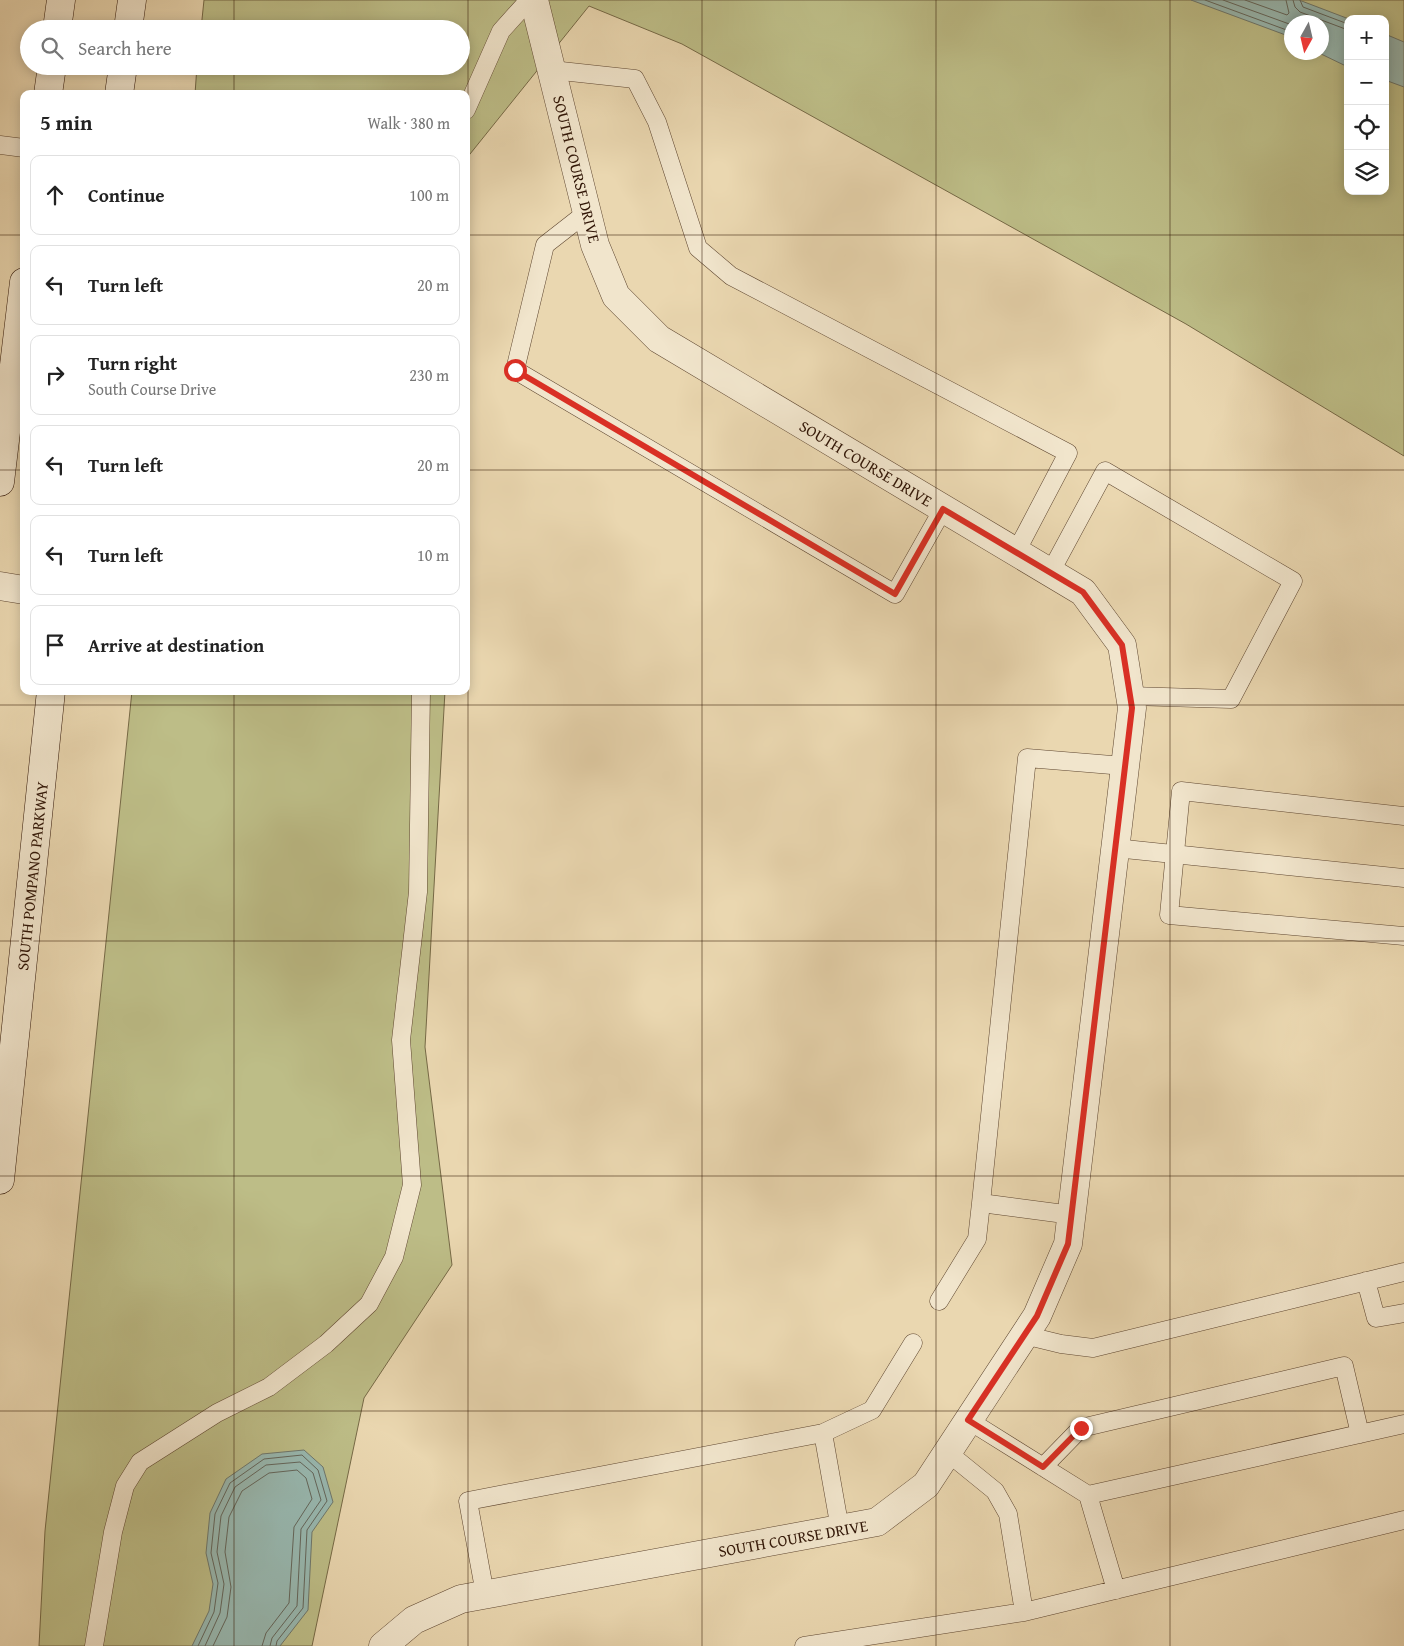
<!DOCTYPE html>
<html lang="en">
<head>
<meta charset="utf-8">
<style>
  :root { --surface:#fff; --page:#f2f2f2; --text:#222; --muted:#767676; --line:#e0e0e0 }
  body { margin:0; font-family:"Gentium Book Plus",serif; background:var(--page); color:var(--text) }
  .controls { position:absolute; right:15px; top:15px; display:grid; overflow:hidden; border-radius:10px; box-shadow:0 2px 12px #0003 }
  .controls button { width:45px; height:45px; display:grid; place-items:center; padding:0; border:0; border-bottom:1px solid var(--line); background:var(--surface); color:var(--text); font:25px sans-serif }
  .compass { position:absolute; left:1284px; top:15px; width:45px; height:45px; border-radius:50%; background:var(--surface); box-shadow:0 2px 12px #0003; rotate:188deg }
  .stop { position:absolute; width:15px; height:15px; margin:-11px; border:4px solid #d93025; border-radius:50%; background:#fff }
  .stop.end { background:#d93025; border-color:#fff; box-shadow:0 1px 5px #0008 }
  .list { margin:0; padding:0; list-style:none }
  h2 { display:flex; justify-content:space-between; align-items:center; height:65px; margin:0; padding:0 20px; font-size:21px }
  h2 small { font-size:16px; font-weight:400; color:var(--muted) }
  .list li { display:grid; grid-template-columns:32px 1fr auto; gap:15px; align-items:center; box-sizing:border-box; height:80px; margin:0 10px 10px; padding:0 10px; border:1px solid var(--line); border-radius:10px }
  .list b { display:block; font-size:19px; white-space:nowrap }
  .list p { margin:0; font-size:16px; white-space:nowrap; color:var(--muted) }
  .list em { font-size:16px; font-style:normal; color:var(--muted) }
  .icon { flex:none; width:28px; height:28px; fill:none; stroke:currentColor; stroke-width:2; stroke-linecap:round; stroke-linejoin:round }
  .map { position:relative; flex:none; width:1404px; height:1646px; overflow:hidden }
  .search { position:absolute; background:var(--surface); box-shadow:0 2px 12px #0003; left:20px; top:20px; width:450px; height:55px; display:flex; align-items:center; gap:12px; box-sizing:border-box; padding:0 18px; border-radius:28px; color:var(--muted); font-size:19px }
  .panel { position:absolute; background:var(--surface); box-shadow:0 2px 12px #0003; left:20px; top:90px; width:450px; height:605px; border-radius:10px }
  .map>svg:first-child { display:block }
  .green { fill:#bdbd87; stroke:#766946; fill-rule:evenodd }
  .water { fill:#98b8b0; stroke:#6e776c }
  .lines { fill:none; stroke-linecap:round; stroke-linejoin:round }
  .shore { stroke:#64665b; stroke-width:1 }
  .service-casing { stroke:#5e4630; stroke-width:19 }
  .minor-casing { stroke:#5e4630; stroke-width:29 }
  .secondary-casing { stroke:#301506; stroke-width:29 }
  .service { stroke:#f1e5cc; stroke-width:18 }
  .minor { stroke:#f1e5cc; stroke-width:28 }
  .secondary { stroke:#f1e5cc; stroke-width:28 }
  .route { stroke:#d93025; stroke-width:6 }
  .grid { fill:none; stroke:#301506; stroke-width:1; stroke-opacity:0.55 }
  .labels { text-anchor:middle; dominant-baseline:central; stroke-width:4.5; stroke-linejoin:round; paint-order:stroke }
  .street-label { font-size:16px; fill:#301506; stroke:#f1e5cc }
</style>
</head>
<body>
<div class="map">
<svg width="1404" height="1646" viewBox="0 0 1404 1646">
  <rect width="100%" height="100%" fill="#ead7b0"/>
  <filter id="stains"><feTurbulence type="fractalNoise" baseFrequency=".004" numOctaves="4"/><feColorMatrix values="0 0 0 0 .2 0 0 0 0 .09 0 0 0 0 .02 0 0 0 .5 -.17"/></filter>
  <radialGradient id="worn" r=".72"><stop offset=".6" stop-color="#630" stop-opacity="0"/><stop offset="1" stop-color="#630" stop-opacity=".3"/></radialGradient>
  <path class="green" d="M204,0H1404V456L1186,324L682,44L589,6L466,159V94H195L197,66H461V29H201ZM1348,19H1385V191H1348ZM1292,22H1322V52H1292Z
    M132,691H445L425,1047L452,1265L364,1398L312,1646H39L45,1531Z"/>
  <path class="water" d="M1191,0H1299L1349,19L1348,67L1319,53L1322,52V22H1292L1291,37Z
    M1385,34L1404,42V87L1385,80Z
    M304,1450L323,1467L333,1502L312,1532L308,1610L280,1646H192L209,1611L213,1584L206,1553L210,1513L226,1479L262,1454Z"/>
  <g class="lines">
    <path class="shore" d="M1205,0L1292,32
      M1223,0L1292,25
      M1245,0L1287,15L1289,13L1286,0
      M1293,0L1295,7L1300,12L1348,30
      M1300,0L1303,7L1348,24
      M198,1646L214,1612L218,1583L211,1553L215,1514L230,1483L264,1459L302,1455L318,1470L327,1501L307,1530L303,1608L277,1641L276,1646
      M205,1646L220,1613L224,1584L217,1552L221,1516L235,1487L266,1465L300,1462L313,1473L321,1500L301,1529L297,1606L272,1638L270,1646
      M213,1646L227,1617L231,1587L225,1552L229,1517L242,1491L269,1473L297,1470L306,1478L312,1499L294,1527L289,1603L266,1633L262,1646"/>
    <defs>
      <path id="service" d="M552,70L635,79L657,122L698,248L731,276L1068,453L1016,552
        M466,110L501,31L529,0
        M0,145L24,148
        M586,213L545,245L515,370L895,594L943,509
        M1050,573L1105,471L1293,581L1231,699L1130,696
        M1404,816L1181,791L1169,915L1404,936
        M1115,848L1404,878
        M1072,1215L981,1203L1027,758L1124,766
        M1366,1281L1376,1318L1404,1313
        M939,1301L977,1239L981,1203
        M1024,1335L1061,1344L1093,1348L1404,1272
        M968,1420L1088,1495L1116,1590
        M823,1433L872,1410L913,1343
        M1043,1467L1081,1428L1344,1366L1360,1434
        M1088,1495L1404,1424
        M485,1594L468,1501L823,1433L840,1529
        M1024,1612L1404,1520
        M94,1646L113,1532L125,1486L140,1462L217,1413L269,1387L326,1344L369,1304L394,1257L412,1185L401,1040L418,892L421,691
        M804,1646L1024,1612L1008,1514L995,1491L947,1452"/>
      <path id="minor" d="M0,586L24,590
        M383,1646L414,1620L461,1599L877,1522L926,1485L1037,1316L1068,1244L1132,708L1122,645L1083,592L659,339L616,296L595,245L534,0"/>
      <path id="secondary" d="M57,29L61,0
        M128,29L132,0
        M48,94L52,66
        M119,94L123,66
        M0,482L24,282
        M0,1180L51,691"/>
    </defs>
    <use href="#service" class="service-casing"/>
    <use href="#minor" class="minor-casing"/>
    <use href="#secondary" class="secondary-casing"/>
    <use href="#service" class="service"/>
    <use href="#minor" class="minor"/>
    <use href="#secondary" class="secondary"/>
  </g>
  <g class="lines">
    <path class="route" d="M515,370L895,594L943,509L1083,592L1122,645L1132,708L1068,1244L1037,1316L968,1420L1043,1467L1081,1428"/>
  </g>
  <path class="grid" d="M234,0V29M468,0V1646M702,0V1646M936,0V1646M1170,0V1646M234,66V94M0,235H24M466,235H1404M0,470H24M466,470H1404M234,691V1646M0,705H1404M0,941H1404M0,1176H1404M0,1411H1404"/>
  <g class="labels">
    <g class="street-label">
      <text transform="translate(577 169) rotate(76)">SOUTH COURSE DRIVE</text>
      <text transform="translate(866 463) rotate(31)">SOUTH COURSE DRIVE</text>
      <text transform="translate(32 876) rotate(-84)">SOUTH POMPANO PARKWAY</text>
      <text transform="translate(793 1538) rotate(-10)">SOUTH COURSE DRIVE</text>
    </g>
  </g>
  <rect width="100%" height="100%" filter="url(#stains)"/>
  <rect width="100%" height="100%" fill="url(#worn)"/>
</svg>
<div class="controls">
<button>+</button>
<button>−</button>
<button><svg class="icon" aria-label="locate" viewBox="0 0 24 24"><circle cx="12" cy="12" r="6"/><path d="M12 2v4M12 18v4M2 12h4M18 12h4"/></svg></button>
<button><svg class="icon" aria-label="layers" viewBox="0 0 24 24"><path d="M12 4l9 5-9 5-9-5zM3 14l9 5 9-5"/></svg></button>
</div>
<svg class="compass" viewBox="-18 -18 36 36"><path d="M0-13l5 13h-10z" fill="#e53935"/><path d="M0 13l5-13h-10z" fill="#767676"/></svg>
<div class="stop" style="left:515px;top:370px"></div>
<div class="stop end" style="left:1081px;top:1428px"></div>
<div class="search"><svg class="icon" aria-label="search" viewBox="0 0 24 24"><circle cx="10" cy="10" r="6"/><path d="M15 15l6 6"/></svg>Search here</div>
<section class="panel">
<h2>5 min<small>Walk · 380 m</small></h2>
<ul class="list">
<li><svg class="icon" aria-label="ahead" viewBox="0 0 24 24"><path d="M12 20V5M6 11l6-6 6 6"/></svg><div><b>Continue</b></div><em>100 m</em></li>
<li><svg class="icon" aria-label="left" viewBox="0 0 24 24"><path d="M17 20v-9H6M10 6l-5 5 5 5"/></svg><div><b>Turn left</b></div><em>20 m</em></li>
<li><svg class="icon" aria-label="right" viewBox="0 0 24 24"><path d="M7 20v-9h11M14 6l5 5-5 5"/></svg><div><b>Turn right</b><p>South Course Drive</p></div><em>230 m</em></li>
<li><svg class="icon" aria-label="left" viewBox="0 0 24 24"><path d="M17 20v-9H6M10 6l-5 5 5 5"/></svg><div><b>Turn left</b></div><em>20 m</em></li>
<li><svg class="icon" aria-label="left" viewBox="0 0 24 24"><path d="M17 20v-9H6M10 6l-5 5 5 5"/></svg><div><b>Turn left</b></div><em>10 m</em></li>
<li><svg class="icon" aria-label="arrive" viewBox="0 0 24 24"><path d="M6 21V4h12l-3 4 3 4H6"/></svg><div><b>Arrive at destination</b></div></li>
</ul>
</section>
</div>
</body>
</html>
